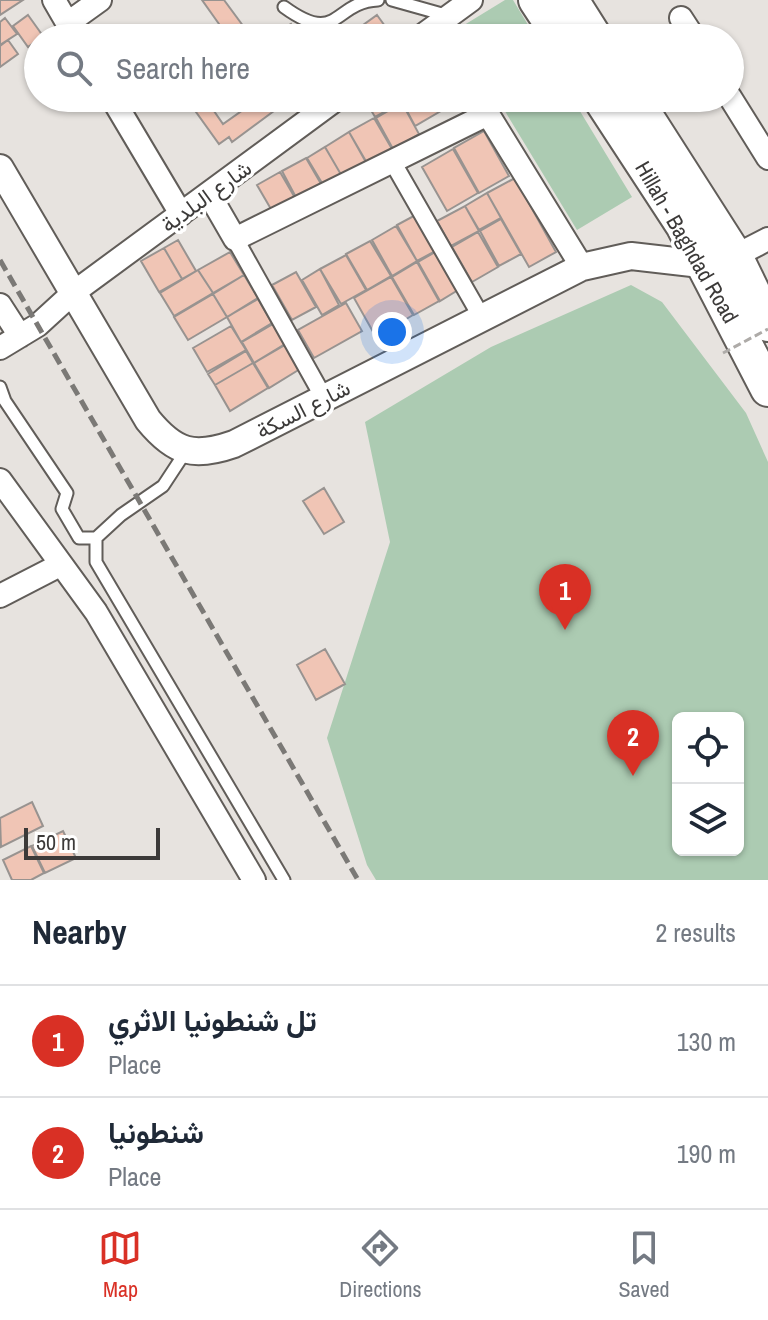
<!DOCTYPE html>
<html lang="en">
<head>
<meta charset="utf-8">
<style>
  :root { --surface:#fff; --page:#f2f2f3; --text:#1f2937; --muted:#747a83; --line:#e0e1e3; --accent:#d93025 }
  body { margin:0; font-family:"Archivo Narrow",Vazirmatn,sans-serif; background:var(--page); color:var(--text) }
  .controls { position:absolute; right:24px; bottom:24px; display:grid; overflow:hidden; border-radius:12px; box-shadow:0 2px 6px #0004 }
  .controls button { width:72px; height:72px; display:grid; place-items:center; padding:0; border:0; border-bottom:2px solid var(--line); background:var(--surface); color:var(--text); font:40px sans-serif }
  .scale { position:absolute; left:24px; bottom:20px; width:136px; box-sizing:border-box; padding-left:8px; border:4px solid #3c3a39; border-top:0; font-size:22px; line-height:28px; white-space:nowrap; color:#3c3a39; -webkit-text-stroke:6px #fff; paint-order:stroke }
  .you { position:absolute; left:392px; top:332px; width:28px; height:28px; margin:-20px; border:6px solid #fff; border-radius:50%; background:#1a73e8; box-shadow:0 0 0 12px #1a73e833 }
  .badge { display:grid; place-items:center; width:52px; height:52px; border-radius:50%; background:var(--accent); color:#fff; font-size:26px; font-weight:700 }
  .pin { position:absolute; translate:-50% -66px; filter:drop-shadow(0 2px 4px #0008) }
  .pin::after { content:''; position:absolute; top:42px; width:28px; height:24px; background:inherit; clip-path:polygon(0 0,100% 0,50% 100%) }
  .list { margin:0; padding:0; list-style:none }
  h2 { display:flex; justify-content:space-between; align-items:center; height:104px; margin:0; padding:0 32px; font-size:34px }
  h2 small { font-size:26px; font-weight:400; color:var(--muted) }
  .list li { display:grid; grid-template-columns:52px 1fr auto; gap:24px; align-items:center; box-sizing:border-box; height:112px; padding:0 32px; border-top:2px solid var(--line) }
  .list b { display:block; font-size:30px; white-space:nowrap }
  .list p { margin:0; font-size:26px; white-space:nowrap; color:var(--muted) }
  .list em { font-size:26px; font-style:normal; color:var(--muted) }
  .icon { flex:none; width:44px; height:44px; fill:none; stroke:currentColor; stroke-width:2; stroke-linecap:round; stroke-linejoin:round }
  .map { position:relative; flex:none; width:768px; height:880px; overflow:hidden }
  .search { position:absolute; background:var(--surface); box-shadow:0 2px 6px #0004; left:24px; right:24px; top:24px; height:88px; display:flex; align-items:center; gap:20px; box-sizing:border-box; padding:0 28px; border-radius:44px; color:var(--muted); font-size:30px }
  .sheet { height:328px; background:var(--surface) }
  nav { display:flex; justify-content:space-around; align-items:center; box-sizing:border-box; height:112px; border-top:2px solid var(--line); background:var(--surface); font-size:22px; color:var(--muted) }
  nav a { display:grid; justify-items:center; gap:4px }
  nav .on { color:var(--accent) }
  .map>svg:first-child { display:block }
  .green { fill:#accbb2; fill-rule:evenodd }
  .building { fill:#f0c5b5; stroke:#989390; stroke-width:2 }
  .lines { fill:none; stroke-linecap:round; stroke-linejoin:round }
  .service-casing { stroke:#615d59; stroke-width:15 }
  .pedestrian-casing { stroke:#615d59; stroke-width:20 }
  .minor-casing { stroke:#615d59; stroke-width:26 }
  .tertiary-casing { stroke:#615d59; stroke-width:30 }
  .primary-casing { stroke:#615d59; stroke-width:38 }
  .service { stroke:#fff; stroke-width:11 }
  .pedestrian { stroke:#fff; stroke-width:16 }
  .minor { stroke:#fff; stroke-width:22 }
  .tertiary { stroke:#fff; stroke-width:26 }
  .primary { stroke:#fff; stroke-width:34 }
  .rail { stroke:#7b7976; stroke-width:5; stroke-dasharray:12 6; stroke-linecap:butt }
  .path-bridge { stroke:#aeaba8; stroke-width:3; stroke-dasharray:8 4; stroke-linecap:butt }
  .labels { text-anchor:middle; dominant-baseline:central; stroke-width:7; stroke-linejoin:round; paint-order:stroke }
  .street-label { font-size:22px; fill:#3c3a39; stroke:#fff }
</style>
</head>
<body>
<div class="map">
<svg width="768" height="880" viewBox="0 0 768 880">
  <rect width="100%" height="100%" fill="#e7e3df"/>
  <path class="green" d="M505,0H513L536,38H461L456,30Z
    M497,98H572L632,197L577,230Z
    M631,285L662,302L746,413L768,462V880H376L367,865L327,738L390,542L365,422L491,347ZM678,718H738V850H678Z"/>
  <path class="building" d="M0,0H23L0,15Z
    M202,0H224L252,38H200L219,24Z
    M28,15L43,36L28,47L13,26Z
    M377,15L390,33L383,38H345Z
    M5,18L17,34L0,45V22Z
    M291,24L299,38H272L271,36Z
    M8,40L18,54L0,67V46Z
    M186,98H205L223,124L260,98H283L286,102L232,142L229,137L219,144Z
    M364,98H398L401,103L375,117Z
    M400,98H456L458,101L415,126Z
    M402,103L419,134L393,149L376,118Z
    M374,118L392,149L367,163L349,132Z
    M484,131L509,176L479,193L454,148Z
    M349,132L367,164L343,178L325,147Z
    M325,147L343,178L325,188L307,158Z
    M453,149L478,193L447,211L422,167Z
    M306,158L324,189L299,203L282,171Z
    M280,172L298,203L275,216L257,185Z
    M515,178L556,252L529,267L487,193Z
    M487,193L501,218L479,230L465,206Z
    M465,206L479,231L451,246L437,221Z
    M421,212L441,248L417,261L397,225Z
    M501,219L521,254L499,266L480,231Z
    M396,226L417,261L392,276L372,240Z
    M478,232L498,267L472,282L452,247Z
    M178,240L196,271L182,279L164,248Z
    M370,241L391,276L367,290L346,254Z
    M164,248L182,279L159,292L141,261Z
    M442,248L463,287L440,301L418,262Z
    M230,252L244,275L213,293L198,270Z
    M346,255L366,290L341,304L320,269Z
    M417,262L439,301L414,315L392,277Z
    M320,269L339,305L322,315L302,280Z
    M198,270L213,293L174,316L160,293Z
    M296,272L316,307L292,320L272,285Z
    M244,275L258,298L227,317L213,294Z
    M391,277L413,315L376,337L354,298Z
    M213,294L227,317L188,340L174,317Z
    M258,299L272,323L241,342L227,317Z
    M346,303L362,331L314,358L298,330Z
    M273,324L285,344L254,363L242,342Z
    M231,326L246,350L207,372L193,348Z
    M285,345L300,369L269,388L254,363Z
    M246,351L253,363L215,385L208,374Z
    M253,363L268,388L230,411L215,385Z
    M324,488L344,522L324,534L303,501Z
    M325,649L345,684L316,700L297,665Z
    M32,802L43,826L1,847L0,818Z
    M63,831L76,858L45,873L32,846Z
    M31,846L44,873L31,880H12L3,860Z"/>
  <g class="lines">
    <defs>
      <path id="service" d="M392,0L449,16
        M284,7C339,47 333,2 378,0
        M0,387L5,401L67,493L62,509L79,538H96
        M186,451L163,486L121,515L96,538V562L284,880"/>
      <path id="pedestrian" d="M392,161L482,318
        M235,239L324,398"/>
      <path id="minor" d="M54,0L76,38
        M681,18L694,38
        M68,23L100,0
        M419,38L471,0
        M730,97L768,158
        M112,98L181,214
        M478,98L582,267
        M209,194L235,239L488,114
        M735,256L768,239
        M0,305L20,336
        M0,348L38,325L73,293L338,98
        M0,480L96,612L254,880
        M0,596L60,565"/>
      <path id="tertiary" d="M0,168L148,420C175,453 194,458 234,444L582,267L631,256L692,263L717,262"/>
      <path id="primary" d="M536,0L561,38
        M571,0L595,38
        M600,98L683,225L768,389
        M634,98L735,256L768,324"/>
    </defs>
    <use href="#service" class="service-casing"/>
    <use href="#pedestrian" class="pedestrian-casing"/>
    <use href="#minor" class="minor-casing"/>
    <use href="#tertiary" class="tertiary-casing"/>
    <use href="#primary" class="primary-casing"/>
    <use href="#service" class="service"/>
    <use href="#pedestrian" class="pedestrian"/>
    <use href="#minor" class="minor"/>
    <use href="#tertiary" class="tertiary"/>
    <use href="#primary" class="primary"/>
    <path class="rail" d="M0,260L358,880"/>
    <path class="path-bridge" d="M723,353L768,329"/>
  </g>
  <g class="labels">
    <g class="street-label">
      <text transform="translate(206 196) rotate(-36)">شارع البلدية</text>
      <text transform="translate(687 242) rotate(60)">Hillah - Baghdad Road</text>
      <text transform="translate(303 409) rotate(-27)">شارع السكة</text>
    </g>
  </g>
</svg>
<div class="controls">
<button><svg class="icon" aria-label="locate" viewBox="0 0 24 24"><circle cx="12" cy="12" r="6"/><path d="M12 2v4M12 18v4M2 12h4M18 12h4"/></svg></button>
<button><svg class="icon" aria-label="layers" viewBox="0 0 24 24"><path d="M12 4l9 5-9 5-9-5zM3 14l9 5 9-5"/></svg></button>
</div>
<div class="scale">50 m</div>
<div class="you"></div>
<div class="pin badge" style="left:565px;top:630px">1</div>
<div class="pin badge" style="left:633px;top:776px">2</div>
<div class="search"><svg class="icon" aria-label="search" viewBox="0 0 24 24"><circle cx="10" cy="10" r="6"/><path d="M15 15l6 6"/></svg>Search here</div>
</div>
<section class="sheet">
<h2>Nearby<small>2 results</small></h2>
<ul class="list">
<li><span class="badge">1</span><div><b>تل شنطونيا الاثري</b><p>Place</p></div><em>130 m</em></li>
<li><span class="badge">2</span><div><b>شنطونيا</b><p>Place</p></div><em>190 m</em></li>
</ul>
</section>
<nav>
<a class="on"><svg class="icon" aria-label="map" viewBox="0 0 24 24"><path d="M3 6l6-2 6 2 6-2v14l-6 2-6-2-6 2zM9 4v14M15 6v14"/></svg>Map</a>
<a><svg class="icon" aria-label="directions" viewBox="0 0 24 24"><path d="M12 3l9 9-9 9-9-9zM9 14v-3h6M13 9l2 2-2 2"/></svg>Directions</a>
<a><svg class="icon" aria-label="saved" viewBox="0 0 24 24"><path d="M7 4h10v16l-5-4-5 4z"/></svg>Saved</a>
</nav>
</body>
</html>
